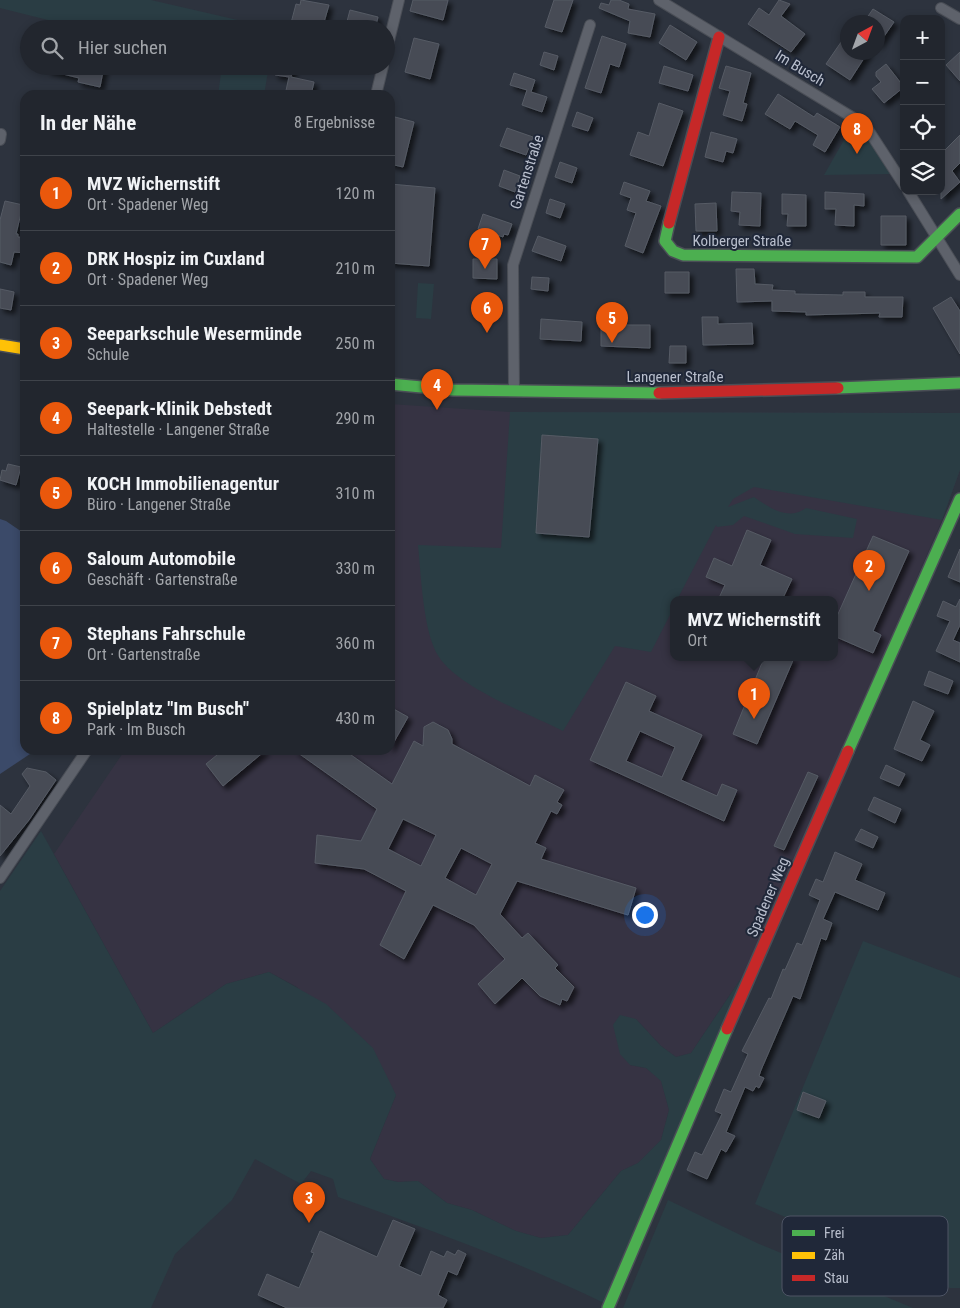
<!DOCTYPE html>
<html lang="de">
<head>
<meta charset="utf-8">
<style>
  :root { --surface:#22262e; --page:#2a2e36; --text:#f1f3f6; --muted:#a2a5aa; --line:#3f434a; --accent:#ea580c }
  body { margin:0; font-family:"Roboto Condensed",sans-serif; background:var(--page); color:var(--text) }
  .controls { position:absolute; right:15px; top:15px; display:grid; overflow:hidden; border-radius:10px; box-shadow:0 2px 8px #0003 }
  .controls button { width:45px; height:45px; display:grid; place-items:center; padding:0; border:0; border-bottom:1px solid var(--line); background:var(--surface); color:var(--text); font:25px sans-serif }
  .compass { position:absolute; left:840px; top:15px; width:45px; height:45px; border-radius:50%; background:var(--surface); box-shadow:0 2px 8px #0003; rotate:41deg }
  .you { position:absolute; left:644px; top:914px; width:18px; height:18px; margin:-12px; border:4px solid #fff; border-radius:50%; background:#1a73e8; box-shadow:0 0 0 8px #1a73e833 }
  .badge { display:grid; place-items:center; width:32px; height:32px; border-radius:50%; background:var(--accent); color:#fff; font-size:16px; font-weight:700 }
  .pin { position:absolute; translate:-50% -41px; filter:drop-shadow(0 1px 2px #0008) }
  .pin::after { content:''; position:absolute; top:26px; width:18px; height:15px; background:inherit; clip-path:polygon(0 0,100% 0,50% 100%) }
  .popup { position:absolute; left:670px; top:596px; width:168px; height:65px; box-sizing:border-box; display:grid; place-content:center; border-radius:10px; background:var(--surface); filter:drop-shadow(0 1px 4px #0005); font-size:16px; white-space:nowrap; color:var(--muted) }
  .popup b { font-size:19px; color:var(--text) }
  .popup::after { content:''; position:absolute; left:50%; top:100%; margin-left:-10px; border:10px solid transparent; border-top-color:var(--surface) }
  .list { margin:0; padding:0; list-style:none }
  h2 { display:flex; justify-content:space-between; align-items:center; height:65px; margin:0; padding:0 20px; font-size:21px }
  h2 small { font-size:16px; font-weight:400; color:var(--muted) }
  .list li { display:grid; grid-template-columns:32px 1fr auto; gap:15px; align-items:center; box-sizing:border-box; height:75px; padding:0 20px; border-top:1px solid var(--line) }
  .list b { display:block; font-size:19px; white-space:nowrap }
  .list p { margin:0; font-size:16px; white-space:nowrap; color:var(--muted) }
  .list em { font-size:16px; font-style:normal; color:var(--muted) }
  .icon { flex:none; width:28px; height:28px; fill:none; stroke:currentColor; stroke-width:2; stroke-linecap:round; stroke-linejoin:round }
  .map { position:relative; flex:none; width:960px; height:1308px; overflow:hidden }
  .search { position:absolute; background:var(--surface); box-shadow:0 2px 8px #0003; left:20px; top:20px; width:375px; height:55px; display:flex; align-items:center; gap:12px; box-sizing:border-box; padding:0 18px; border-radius:28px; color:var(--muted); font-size:19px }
  .panel { position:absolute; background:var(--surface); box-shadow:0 2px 8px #0003; left:20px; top:90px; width:375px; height:665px; border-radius:15px }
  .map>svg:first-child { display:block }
  .medical { fill:#363343; fill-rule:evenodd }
  .green { fill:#2a3d44 }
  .water { fill:#3b4a69 }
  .building { fill:#464b54; stroke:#565b65; fill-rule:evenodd; filter:url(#shadow) }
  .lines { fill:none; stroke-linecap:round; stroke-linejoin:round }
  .street-casing { stroke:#4a4e56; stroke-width:12 }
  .fast-casing { stroke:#4a4e56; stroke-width:14 }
  .slow-casing { stroke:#4a4e56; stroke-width:14 }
  .jam-casing { stroke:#4a4e56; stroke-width:14 }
  .street { stroke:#5e626b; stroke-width:10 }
  .fast { stroke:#4caf50; stroke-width:11 }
  .slow { stroke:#ffc107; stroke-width:11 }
  .jam { stroke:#c62828; stroke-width:11 }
  .labels { text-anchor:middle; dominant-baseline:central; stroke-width:4; stroke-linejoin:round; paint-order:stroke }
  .street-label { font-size:15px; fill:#b9bfcd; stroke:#202839 }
  .key { fill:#202839; stroke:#4e5565; stroke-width:1 }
  .key-label { font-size:14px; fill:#b9bfcd }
</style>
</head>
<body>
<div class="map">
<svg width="960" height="1308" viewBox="0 0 960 1308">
  <defs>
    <filter id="shadow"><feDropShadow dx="4" dy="4" stdDeviation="2.5" flood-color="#0009"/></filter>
  </defs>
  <rect width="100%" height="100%" fill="#2d333e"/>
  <path class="medical" d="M390,404L510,412L960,413V470L942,520L744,974L691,1053L676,1057L661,1046L636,1019L630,1065L646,1068L661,1080L669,1110L661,1140L638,1163L621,1171L568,1235L541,1238L516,1231L472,1210L447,1203L418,1181L398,1182L384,1179L370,1159L396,1095L297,987L269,972L226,984L153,1033L54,854L125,750H390ZM674,600H834V658H674Z"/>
  <path class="green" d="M0,0H151L276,29H84L0,8Z
    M222,66H269L264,95H218Z
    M853,124L865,133L890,174L824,175Z
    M418,283L434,284L431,319L416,318Z
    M510,412L960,413V470L942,520L754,487L733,499L728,507L754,497C770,508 788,521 806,508L857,519L853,538L795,534L744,516L733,525L717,527L716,525L677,600H674V607L651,652L615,646L563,731C529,714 459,688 439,657C423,634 421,574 418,545L501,548Z
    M41,831L153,1033L226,984L269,972L326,1004L373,1048L396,1095L370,1159L384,1179L398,1182L418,1181L447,1203L472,1210L516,1231L541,1238L568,1235L621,1171L638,1163L661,1140L669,1110L661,1081L646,1068L630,1065L620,1054L613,1025L620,1015L636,1019L661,1046L676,1057L691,1053L744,974L604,1303C517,1261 428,1229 338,1197L333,1179L311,1171L301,1184L255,1159L232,1200L175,1254L151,1308H0V891Z
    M863,941L960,978V1288H950L755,1204Z
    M668,1200L757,1243L913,1308H623Z"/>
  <path class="water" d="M0,519L6,521L25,534V750H36L0,774Z"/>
  <path class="building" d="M301,0L329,5L322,29H295L296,24L291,23L296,4L300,5Z
    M413,0H448L443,20L410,11Z
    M554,0H573L562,32L545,27Z
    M611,0H619L629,4L628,9L655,14L650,37L628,33L630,21L599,8L601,3L609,5Z
    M779,0L790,4L781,16L805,34L791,52L748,24L759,8L769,15Z
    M873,9L894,22L878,45V22H864Z
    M350,10L378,17L375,29H345Z
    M670,25L697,42L686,60L659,43Z
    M848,32V52H868L850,80L826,64Z
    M602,36L626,44L619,67L610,64L601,93L585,88Z
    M414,38L439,44L430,79L405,72Z
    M544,52L558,56L554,70L540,65Z
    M960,52V81L946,65Z
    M886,64L904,87L884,103L872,89L881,82L876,76V72Z
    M48,66H104L100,87L78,82L79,78L47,70Z
    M276,66H293L291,77L314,82L311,95H285L289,77L275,75Z
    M664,66L693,75L688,91L659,83Z
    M726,66L751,73L743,103L747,104L742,121L723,115L730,91L719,88Z
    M514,73L535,80L531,92L547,97L542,112L522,105L527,90L510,85Z
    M778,94L814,117L817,113L840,127L825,152L813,145L818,135L795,121L790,129L765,114Z
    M659,103L683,111L663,166L630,155L638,132L649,136Z
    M577,112L593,118L588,131L572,126Z
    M395,117L414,122L403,167L390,164V136Z
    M507,128L533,137L526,155L500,146Z
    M711,132L737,139L733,153L726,151L723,162L705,157Z
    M960,135V163L952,171L960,182L941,199V154Z
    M560,162L577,168L572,183L555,177Z
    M504,170L520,176L515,192L499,186Z
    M624,182L650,191L646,201L661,206L643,253L625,246L636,213L627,210L631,198L620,194Z
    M390,184L435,188L429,266L390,263Z
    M732,192L761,193L760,226L739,225L740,212L731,211Z
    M825,192L864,194V206L854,205V226L835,225L836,209H825Z
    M782,194L806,195V226H787L788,214H782Z
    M550,199L565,204L560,218L546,213Z
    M5,201L23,205L16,234H18V237L25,238V253L14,252L11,265L0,262V220Z
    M716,203L717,231H696L695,204Z
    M483,214L512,224L508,235L504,234L503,237L478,229Z
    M881,216H906V245H881Z
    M538,236L566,246L561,261L532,251Z
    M473,259H497V279L473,278Z
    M736,269H754L755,284L773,285L772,290L795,291V294L843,295V292H865V297H903L902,317H879L880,313L806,315V312L772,311V301L737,302Z
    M665,272H689V293H665Z
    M532,277L549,278L548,291L531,289Z
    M0,289L14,292L11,310L0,308Z
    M951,297L960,311V354L933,308Z
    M702,317H718V324L752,323L753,344L703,345Z
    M601,318H621V325H650V348L601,346Z
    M541,319L582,322L581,341L540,339Z
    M670,346H686V363H669Z
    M542,435L598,439L589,537L536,533Z
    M8,464L21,467L16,485L0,480L2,470L6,471Z
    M747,530L771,540L760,565L792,579L782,600H718L725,585L706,577L714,558L732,566Z
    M873,536L909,551L873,631L881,635L873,653L834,636V623Z
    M960,549V582L948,577Z
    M960,599V625L953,640L960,643V662L936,651L950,621L937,616L943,601L956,607Z
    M764,658H794L757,744L733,734Z
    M929,671L953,681L948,694L924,685Z
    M626,682L656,696L649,711L702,735L681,780L717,796L722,784L737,790L724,821L590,760ZM640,731L675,747L662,777L626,761Z
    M913,701L934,711L920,740L930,745L922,761L894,749Z
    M390,707L408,717L390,749Z
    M433,722L448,730L452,739V744L530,786L535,775L564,790L557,802L562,805L557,814L551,811L535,843L546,848L541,859L636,888L628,915L517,881L500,914L522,938L528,933L558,965L555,968L574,987L567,1001L562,999L560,1005L540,996L522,978L495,1004L478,984L505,959L474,925L433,905L404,959L380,945L406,891L364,869L315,863L317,835L361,841L377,809L294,750H344L392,784L414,741L423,746L424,727ZM403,819L436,835L421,866L388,849ZM461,848L492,864L476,895L445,878Z
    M223,750H266L223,786L206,764Z
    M886,765L905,774L899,786L880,778Z
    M27,768L46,772L56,780L29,820L0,856V805L11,814L30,786L22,774Z
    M808,772L818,776L784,850L774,846Z
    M874,797L901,809L895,823L868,810Z
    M861,829L878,837L873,848L855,840Z
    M835,852L862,864L855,880L885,893L878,910L835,892L823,919L832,923L826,940L821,938L800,999L793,996L761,1070L759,1076L764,1078L759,1088L756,1086L753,1091L745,1087L726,1132L735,1136L726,1152L721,1149L707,1179L687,1170L695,1152L702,1155L722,1114L715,1111L724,1089L731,1092L748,1054L742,1051L769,998L771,999L783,969L785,970L797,943L802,945L820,900L809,895L816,879L823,882Z
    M803,1092L826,1101L819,1118L797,1110Z
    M393,1220L415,1229L399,1266L421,1276L431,1251L444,1257L447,1251L455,1255L458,1250L466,1254L457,1275L448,1271L438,1295L447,1300L443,1308H287L258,1295L267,1274L299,1288L314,1253L311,1252L320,1231L377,1257Z"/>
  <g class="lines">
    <defs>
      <path id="street" d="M659,0L865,125L904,185
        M941,8L960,19
        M386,53L399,0
        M376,95L383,66
        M0,140L1,134
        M908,191L960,275
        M514,391L513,265L590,25
        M0,878L87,750"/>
      <path id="fast" d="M669,223L665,241L673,251L683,255L917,257L960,214
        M390,384L453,390L659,393
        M838,388L960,383
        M848,751L960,499
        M608,1308L727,1029"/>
      <path id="slow" d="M0,345L25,349"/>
      <path id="jam" d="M669,223L719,37
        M659,393L838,388
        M727,1029L848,751"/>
    </defs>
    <use href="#street" class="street-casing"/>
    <use href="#fast" class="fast-casing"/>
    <use href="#slow" class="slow-casing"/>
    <use href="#jam" class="jam-casing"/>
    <use href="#street" class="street"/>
    <use href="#fast" class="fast"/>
    <use href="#slow" class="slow"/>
    <use href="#jam" class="jam"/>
  </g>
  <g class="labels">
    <g class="street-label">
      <text transform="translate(800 68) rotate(31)">Im Busch</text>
      <text transform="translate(527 172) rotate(-72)">Gartenstraße</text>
      <text x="742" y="241">Kolberger Straße</text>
      <text x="675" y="377">Langener Straße</text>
      <text transform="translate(768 897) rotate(-67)">Spadener Weg</text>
    </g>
  </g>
  <rect x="782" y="1216" width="166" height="80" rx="8" class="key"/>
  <rect x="792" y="1230" width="23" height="6" fill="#4caf50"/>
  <rect x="792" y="1252" width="23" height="7" fill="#ffc107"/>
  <rect x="792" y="1275" width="23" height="6" fill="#c62828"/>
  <g class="key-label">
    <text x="824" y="1238">Frei</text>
    <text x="824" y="1260">Zäh</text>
    <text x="824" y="1283">Stau</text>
  </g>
</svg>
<div class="controls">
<button>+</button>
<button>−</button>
<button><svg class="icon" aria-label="locate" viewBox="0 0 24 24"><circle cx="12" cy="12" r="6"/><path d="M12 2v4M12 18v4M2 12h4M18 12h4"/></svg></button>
<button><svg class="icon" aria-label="layers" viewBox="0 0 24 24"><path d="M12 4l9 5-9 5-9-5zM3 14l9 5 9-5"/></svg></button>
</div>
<svg class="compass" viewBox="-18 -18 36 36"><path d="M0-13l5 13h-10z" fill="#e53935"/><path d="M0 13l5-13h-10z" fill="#a2a5aa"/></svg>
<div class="you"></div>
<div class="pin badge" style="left:754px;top:719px">1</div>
<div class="popup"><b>MVZ Wichernstift</b>Ort</div>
<div class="pin badge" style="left:869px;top:591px">2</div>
<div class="pin badge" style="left:309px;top:1223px">3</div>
<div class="pin badge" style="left:437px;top:410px">4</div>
<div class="pin badge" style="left:612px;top:343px">5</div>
<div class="pin badge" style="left:487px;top:333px">6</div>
<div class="pin badge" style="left:485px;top:269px">7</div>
<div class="pin badge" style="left:857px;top:154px">8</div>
<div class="search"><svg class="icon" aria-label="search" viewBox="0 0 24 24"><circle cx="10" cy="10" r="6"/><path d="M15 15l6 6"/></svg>Hier suchen</div>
<section class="panel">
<h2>In der Nähe<small>8 Ergebnisse</small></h2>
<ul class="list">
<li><span class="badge">1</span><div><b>MVZ Wichernstift</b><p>Ort · Spadener Weg</p></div><em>120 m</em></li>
<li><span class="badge">2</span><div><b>DRK Hospiz im Cuxland</b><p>Ort · Spadener Weg</p></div><em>210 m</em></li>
<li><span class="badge">3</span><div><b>Seeparkschule Wesermünde</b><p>Schule</p></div><em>250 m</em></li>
<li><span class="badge">4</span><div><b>Seepark-Klinik Debstedt</b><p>Haltestelle · Langener Straße</p></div><em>290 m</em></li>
<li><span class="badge">5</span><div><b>KOCH Immobilienagentur</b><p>Büro · Langener Straße</p></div><em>310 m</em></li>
<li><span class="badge">6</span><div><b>Saloum Automobile</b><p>Geschäft · Gartenstraße</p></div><em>330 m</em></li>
<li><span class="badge">7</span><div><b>Stephans Fahrschule</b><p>Ort · Gartenstraße</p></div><em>360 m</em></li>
<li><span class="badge">8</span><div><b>Spielplatz &quot;Im Busch&quot;</b><p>Park · Im Busch</p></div><em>430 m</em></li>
</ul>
</section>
</div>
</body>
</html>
